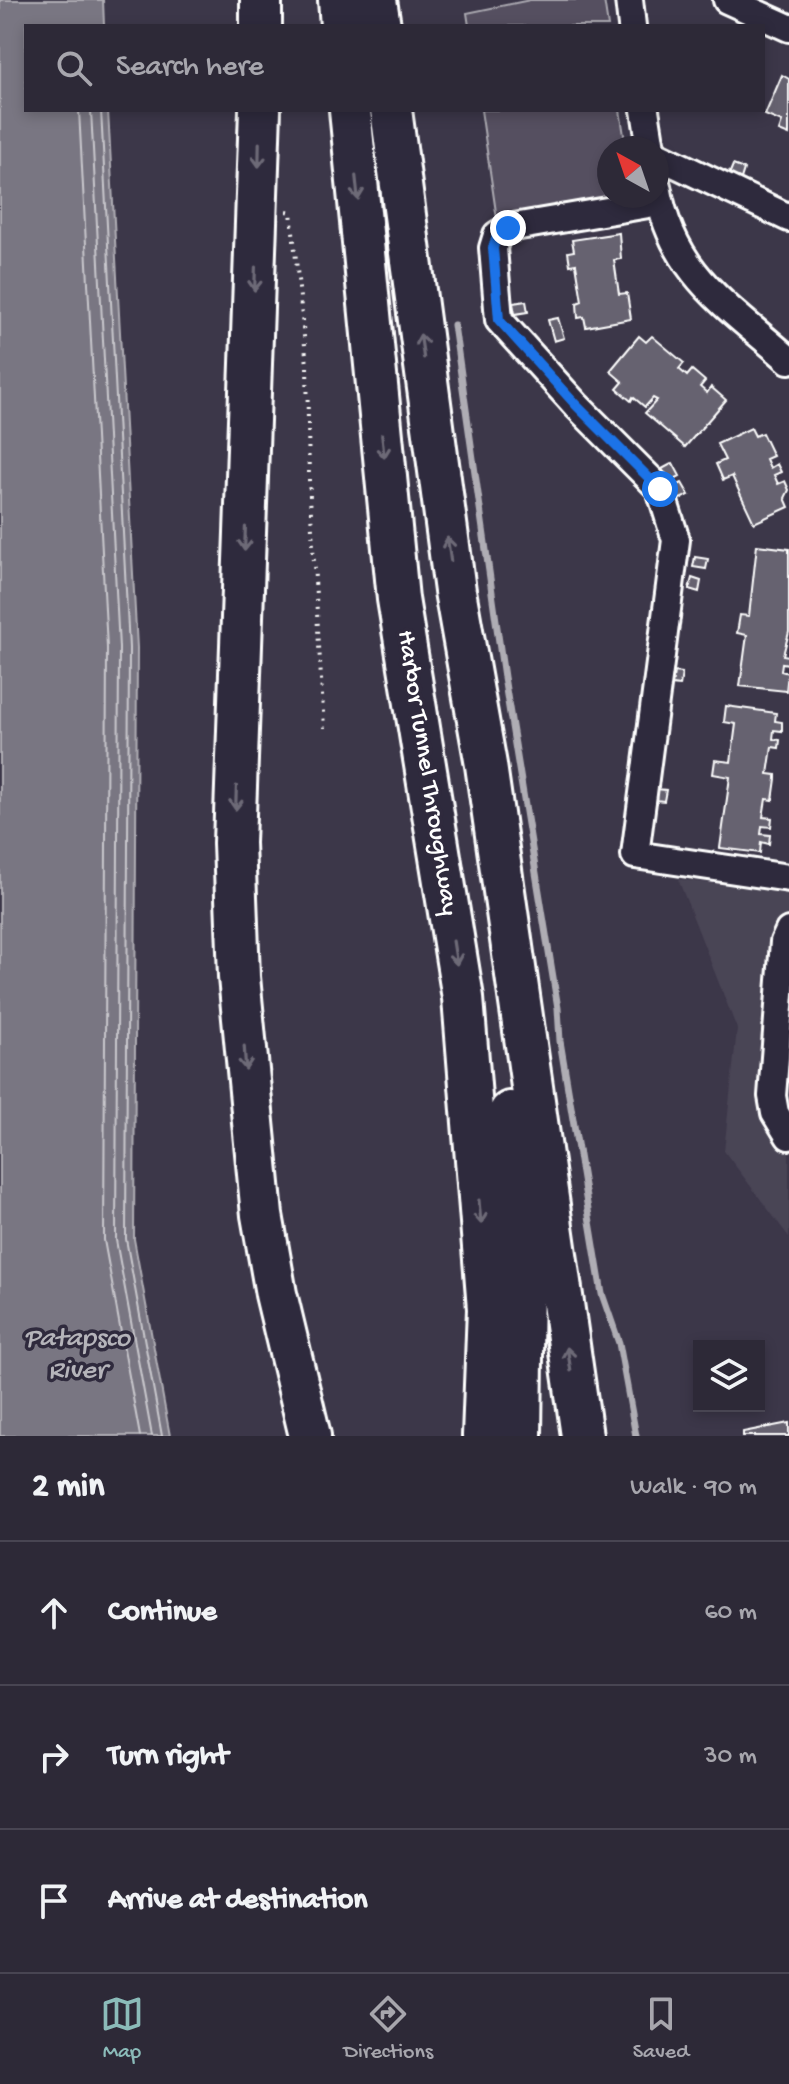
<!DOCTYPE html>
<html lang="en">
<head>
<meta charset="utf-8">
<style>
  :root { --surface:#2d2937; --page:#35313f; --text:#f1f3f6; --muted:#a7a6ad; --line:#484552; --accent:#8bbbb9 }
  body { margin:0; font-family:"Gochi Hand",sans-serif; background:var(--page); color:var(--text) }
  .controls { position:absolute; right:24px; bottom:24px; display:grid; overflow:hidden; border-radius:0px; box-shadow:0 4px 12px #0003 }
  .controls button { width:72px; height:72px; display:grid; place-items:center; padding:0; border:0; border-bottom:2px solid var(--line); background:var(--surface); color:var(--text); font:40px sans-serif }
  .compass { position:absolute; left:597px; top:136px; width:72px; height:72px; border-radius:50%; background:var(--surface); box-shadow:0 4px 12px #0003; rotate:320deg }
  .stop { position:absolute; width:24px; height:24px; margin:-18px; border:6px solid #1a73e8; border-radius:50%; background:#fff }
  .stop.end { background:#1a73e8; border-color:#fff; box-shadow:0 2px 8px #0008 }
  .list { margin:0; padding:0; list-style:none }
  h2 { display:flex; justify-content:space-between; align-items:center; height:104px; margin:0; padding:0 32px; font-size:34px }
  h2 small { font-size:26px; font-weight:400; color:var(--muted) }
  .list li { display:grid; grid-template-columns:52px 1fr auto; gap:24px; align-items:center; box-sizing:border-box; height:144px; padding:0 32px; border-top:2px solid var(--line) }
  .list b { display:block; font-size:30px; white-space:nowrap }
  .list em { font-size:26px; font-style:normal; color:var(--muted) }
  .icon { flex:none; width:44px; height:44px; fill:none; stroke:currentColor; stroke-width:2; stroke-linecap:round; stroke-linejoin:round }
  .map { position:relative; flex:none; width:789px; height:1436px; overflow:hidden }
  .search { position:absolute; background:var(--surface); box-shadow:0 4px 12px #0003; left:24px; right:24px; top:24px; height:88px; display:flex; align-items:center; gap:20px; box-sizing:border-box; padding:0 28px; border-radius:0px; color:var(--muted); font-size:30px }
  .sheet { height:536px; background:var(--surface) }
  nav { display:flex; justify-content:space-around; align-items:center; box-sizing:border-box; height:112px; border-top:2px solid var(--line); background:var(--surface); font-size:22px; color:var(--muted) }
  nav a { display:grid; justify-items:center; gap:4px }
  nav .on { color:var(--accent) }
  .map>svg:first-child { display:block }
  .built { fill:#494455 }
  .green { fill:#555060; stroke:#aaa8b0; stroke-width:2 }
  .water { fill:#797682; stroke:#afadb4; stroke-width:2 }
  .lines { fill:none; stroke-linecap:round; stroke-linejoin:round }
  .shore { stroke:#c9c8cd; stroke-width:2 }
  .stream { stroke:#afadb4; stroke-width:7 }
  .building { fill:#666270; stroke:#fff; stroke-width:2 }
  .minor-casing { stroke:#fff; stroke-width:32 }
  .highway-casing { stroke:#fff; stroke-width:46 }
  .path { stroke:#fff; stroke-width:4; stroke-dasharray:2 6; stroke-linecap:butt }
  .minor { stroke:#2f2a3d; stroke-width:26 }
  .highway { stroke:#2f2a3d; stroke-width:40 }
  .oneway { stroke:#6d6a77 }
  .route { stroke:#1a73e8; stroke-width:10 }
  .labels { text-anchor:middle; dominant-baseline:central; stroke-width:7; stroke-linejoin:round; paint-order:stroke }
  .street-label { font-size:26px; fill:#fff; stroke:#2f2a3d }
  .water-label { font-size:28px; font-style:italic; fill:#b5b4ba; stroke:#2f2a3d }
</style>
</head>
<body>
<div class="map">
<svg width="789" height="1436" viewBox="0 0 789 1436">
  <rect width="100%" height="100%" fill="#3c3749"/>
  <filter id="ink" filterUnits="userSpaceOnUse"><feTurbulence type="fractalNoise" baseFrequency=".0125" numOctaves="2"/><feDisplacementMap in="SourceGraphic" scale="16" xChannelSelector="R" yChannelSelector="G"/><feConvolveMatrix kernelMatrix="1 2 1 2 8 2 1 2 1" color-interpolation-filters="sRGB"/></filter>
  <g filter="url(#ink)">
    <path class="built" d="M678,879L789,893V1237L724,1151L737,1029Z"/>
    <path class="green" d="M530,0H604L608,26H469L467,13Z
      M481,110H620L626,148H609V196L634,197L497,219Z"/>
    <path class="water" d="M0,0H103L104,26H26V110H108L137,648L134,1239L170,1436H0Z"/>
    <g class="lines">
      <path class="shore" d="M79,110L107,648L104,1240L140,1436
        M91,110L119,648L116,1240L152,1436
        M101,110L129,648L126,1239L162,1436"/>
      <path class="stream" d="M454,325L504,677L558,1008L560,1041L602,1294L619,1343L636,1436"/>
    </g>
    <path class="building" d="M782,75L789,79V135L779,131L782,122L765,115Z
      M733,165L744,169L740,182L728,177Z
      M619,233L621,259L614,260L619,294L627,293L631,319L586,327L584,317L578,318L577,303L582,301L576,264L570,265L568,252L574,251L572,240Z
      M526,301L528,312L515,314L513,303Z
      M558,318L564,338L554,341L548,320Z
      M639,336L646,342L652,336L684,363L679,369L687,376L692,370L705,381L700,387L707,393L711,387L726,400L685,447L645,413L657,400L653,398L645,407L633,397L631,401L617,389L623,382L610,371Z
      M751,428L755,436L762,433L773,456L766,459L770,468L777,464L781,472L774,475L778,484L785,481L789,490L785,498L789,507L754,523L732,476L723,480L716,464L725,460L717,444Z
      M673,463L680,476L669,482L662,469Z
      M682,483L689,495L678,500L672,488Z
      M757,545L789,549V632L783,655L789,656V664L782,663L781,671L788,673L786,691L740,686L747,635L737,633L740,615L749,616Z
      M695,557L708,559L706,569L693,567Z
      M692,578L701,581L699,592L689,589Z
      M672,672L682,673L680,686L671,685Z
      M726,706L776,713L775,721L782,722V731L774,730L773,739L780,740L779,748L772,747L768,774L776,775V779L773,800L766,799L763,817L772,818L771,827L762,826L761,834L770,835L769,844L761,842L760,853L720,848L730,777L713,774L715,760L731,762L736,724L724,722Z
      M656,789L666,790L664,801L655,800Z
      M789,1423V1436H743V1432Z"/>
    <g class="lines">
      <defs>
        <path id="minor" d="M629,0L632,26
          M727,0L789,28
          M645,110L651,148
          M657,155L789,218
          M657,186C672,274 727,305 789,360
          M660,202L508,228L497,235L493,248L499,320L576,405L660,489L676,540L635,855L789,878
          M789,931L784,942L772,1096L775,1113L789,1136"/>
        <path id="highway" d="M261,0V26
          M339,0L341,26
          M376,0L380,26
          M260,110L234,843L239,977L262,1215L276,1294L310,1436
          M350,110L398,599L463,998L488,1309L483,1436
          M391,110L455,591L486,765L582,1436
          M510,1112L523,1278L521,1436"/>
      </defs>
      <use href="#minor" class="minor-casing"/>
      <use href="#highway" class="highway-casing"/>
      <path class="path" d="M287,211L291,212L307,365L309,480L324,728"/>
      <use href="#minor" class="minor"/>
      <use href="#highway" class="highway"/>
    </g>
    <defs><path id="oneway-shaft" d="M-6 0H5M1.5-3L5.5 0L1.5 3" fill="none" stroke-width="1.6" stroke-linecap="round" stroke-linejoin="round" transform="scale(2)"/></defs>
    <g class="oneway">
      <use href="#oneway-shaft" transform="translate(259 155) rotate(91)"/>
      <use href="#oneway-shaft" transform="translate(357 188) rotate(84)"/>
      <use href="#oneway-shaft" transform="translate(255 279) rotate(92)"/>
      <use href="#oneway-shaft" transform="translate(422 346) rotate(-98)"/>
      <use href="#oneway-shaft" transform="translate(383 446) rotate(84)"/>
      <use href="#oneway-shaft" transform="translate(245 539) rotate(92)"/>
      <use href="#oneway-shaft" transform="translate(449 549) rotate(-98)"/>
      <use href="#oneway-shaft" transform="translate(236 798) rotate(92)"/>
      <use href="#oneway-shaft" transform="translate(455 953) rotate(81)"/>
      <use href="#oneway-shaft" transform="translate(245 1058) rotate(86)"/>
      <use href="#oneway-shaft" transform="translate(480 1212) rotate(85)"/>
      <use href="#oneway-shaft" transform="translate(569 1359) rotate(-99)"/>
    </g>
  </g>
  <g class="lines" filter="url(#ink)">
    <path class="route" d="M508,228L497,235L493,248L499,320L576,405L660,489"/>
  </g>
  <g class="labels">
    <g class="street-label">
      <text transform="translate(426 773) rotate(81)">Harbor Tunnel Throughway</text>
    </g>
    <g class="water-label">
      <text x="77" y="1339">Patapsco<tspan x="77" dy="32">River</tspan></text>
    </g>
  </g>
</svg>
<div class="controls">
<button><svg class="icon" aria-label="layers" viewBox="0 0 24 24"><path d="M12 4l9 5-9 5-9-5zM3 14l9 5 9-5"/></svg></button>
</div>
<svg class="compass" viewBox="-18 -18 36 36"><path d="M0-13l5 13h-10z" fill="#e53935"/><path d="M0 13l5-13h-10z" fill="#a7a6ad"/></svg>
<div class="stop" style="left:660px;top:489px"></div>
<div class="stop end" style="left:508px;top:228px"></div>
<div class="search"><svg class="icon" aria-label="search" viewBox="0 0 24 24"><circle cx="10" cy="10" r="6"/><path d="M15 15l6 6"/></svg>Search here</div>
</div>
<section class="sheet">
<h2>2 min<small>Walk · 90 m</small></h2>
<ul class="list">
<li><svg class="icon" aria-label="ahead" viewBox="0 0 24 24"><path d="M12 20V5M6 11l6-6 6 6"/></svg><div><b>Continue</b></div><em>60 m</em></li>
<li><svg class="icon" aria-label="right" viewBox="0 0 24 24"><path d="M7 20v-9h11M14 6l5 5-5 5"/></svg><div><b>Turn right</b></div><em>30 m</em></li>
<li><svg class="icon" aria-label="arrive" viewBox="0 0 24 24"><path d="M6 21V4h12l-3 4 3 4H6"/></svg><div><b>Arrive at destination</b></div></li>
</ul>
</section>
<nav>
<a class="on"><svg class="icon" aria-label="map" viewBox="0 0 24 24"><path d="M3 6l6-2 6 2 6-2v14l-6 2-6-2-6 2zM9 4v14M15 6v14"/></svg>Map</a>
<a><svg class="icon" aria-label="directions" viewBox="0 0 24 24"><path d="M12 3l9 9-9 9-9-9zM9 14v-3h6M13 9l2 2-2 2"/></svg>Directions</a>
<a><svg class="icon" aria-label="saved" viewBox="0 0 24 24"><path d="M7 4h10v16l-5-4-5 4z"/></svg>Saved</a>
</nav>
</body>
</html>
